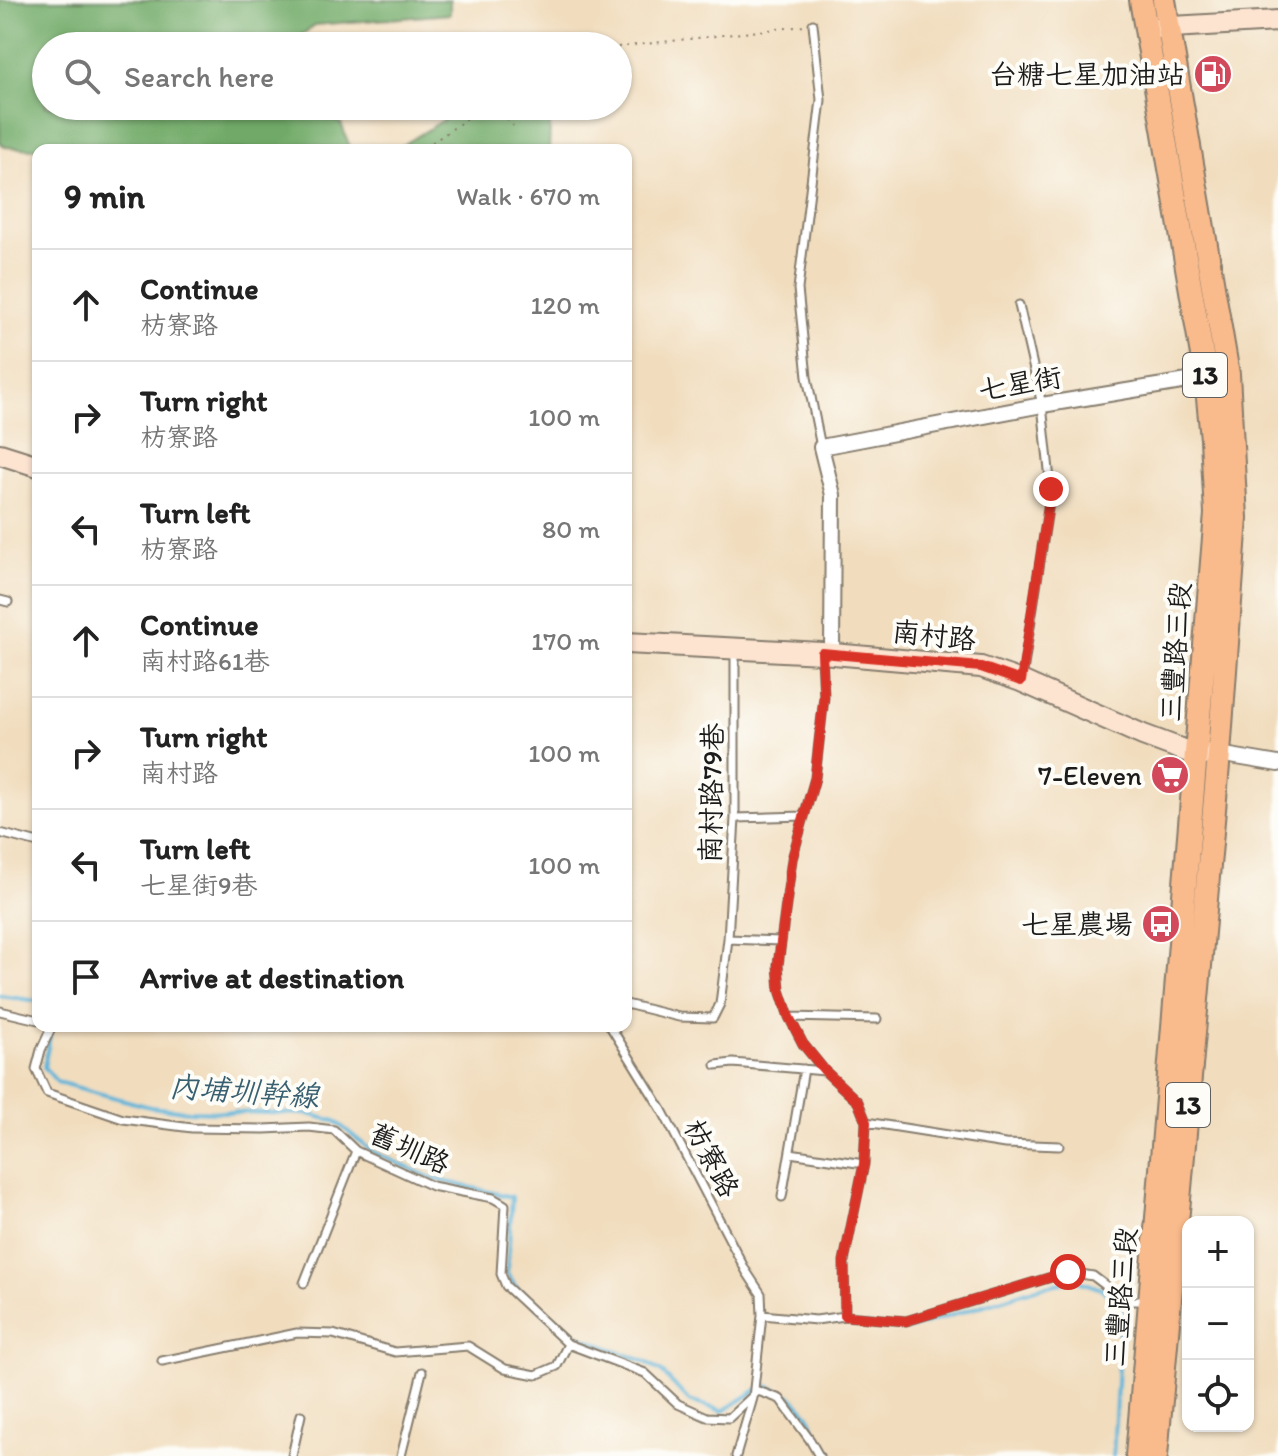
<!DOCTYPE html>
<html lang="en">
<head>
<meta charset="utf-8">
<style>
  :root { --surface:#fff; --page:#f2f2f2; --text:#222; --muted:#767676; --line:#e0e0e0 }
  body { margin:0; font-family:Itim,"LXGW WenKai TC",sans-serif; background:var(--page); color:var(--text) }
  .controls { position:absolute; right:24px; bottom:24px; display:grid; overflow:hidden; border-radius:16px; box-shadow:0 2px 6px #0004 }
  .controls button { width:72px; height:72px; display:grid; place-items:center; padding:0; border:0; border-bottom:2px solid var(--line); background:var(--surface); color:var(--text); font:40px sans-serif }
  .stop { position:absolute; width:24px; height:24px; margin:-18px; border:6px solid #d93025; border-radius:50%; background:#fff }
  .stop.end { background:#d93025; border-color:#fff; box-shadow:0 2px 8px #0008 }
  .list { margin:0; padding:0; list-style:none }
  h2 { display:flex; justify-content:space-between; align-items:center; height:104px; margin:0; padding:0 32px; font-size:34px }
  h2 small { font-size:26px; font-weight:400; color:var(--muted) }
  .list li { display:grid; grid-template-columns:52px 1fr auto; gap:24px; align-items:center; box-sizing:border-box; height:112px; padding:0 32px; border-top:2px solid var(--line) }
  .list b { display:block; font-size:30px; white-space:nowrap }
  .list p { margin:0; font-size:26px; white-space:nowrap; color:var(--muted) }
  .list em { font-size:26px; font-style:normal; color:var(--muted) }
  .icon { flex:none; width:44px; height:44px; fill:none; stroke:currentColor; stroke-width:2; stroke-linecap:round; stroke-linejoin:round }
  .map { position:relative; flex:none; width:1278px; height:1456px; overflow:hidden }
  .search { position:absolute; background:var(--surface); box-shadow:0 2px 6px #0004; left:32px; top:32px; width:600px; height:88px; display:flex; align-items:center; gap:20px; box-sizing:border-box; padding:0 28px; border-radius:44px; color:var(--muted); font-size:30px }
  .panel { position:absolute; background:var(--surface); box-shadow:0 2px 6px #0004; left:32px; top:144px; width:600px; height:888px; border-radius:16px }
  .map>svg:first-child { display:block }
  .forest { fill:#71aa68; stroke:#466342; stroke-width:2 }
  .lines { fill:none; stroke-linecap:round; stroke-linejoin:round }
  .stream { stroke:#5cb4d9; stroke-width:4 }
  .lane-casing { stroke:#867c6d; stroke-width:11 }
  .street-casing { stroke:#867c6d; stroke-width:18 }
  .secondary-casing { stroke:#867c6d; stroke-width:24 }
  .primary-casing { stroke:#867c6d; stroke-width:26 }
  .path { stroke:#867c6d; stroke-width:2; stroke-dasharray:2 6; stroke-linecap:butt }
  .lane { stroke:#fff; stroke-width:7 }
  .street { stroke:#fff; stroke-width:14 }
  .secondary { stroke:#fde4d1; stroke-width:20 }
  .primary { stroke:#fabb8c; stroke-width:22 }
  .route { stroke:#d93025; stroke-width:10 }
  .labels { text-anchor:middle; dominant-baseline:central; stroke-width:8; stroke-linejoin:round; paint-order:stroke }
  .shield { fill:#fdfcf7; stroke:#605f5e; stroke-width:2 }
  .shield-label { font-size:26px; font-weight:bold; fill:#1c1c1c }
  .poi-label { font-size:28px; fill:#1c1c1c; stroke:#fdfcf7; text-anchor:end }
  .street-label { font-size:28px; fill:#1c1c1c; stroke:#fdfcf7 }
  .water-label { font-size:30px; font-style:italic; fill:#396071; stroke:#fdfcf7 }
</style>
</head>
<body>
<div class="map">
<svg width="1278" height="1456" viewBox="0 0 1278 1456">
  <rect width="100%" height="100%" fill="#fdfcf7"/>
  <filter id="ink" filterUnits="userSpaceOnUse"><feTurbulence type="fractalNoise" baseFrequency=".0125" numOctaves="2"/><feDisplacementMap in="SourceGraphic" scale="16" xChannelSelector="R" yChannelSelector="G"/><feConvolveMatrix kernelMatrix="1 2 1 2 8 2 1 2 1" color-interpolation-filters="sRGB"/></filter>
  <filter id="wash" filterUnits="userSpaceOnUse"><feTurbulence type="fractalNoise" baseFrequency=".006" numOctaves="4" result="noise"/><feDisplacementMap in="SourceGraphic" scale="32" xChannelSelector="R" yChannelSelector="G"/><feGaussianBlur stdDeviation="1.8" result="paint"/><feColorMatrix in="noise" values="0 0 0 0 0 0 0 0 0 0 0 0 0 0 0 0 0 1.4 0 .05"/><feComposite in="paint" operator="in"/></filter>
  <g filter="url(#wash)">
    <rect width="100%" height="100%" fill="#f1ddbe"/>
    <path class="forest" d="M0,0H450V14L315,25L287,46H46V106H280L341,123L351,150H50L5,147L0,142Z
      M466,106H551L549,150H395Z"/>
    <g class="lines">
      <path class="stream" d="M0,996L38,1001
        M50,1036L44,1067L57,1082L150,1107L187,1111L308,1114L335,1121L373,1152L434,1179L512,1197L507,1274L517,1288L565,1331L646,1362L662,1372L689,1401L723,1411L765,1385L791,1396L809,1415L816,1434L833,1456
        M862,1325L908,1329L1041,1287L1076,1280L1102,1289L1121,1310L1113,1456"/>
    </g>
  </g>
  <g filter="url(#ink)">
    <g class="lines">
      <defs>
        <path id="lane" d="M813,24L821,100L798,289L807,377L821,447
          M1019,305L1042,405L1051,489L1022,679
          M0,600L8,602
          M822,656L824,697L815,778L792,859L778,965L780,990L789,1017L803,1044L825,1071L858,1102L866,1122L864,1164L844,1261L845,1316L906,1321L1068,1272L1093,1276L1126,1301H1149
          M735,818L804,816
          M0,833L38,843
          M728,939L735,818V650
          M626,1004L679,1017L713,1018L720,1004L728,939L781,941
          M0,1011L38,1020
          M789,1017L877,1019
          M52,1026L41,1050L36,1069L47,1093L123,1119L192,1128L264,1129L309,1127L334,1130L356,1151L432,1186L493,1198L505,1205L501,1274L506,1286L568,1344L645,1373L678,1404L707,1417L729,1418L758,1391L780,1399L810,1440L819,1456
          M610,1026L662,1110L746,1271L761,1294L762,1315L753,1398L736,1456
          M716,1065L733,1063L825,1071
          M866,1122L1005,1144L1059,1146
          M790,1153L864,1164
          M782,1197L804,1069
          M304,1283L356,1151
          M762,1315L816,1320L845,1316
          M162,1361L297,1333L333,1334L395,1352L468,1346L505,1369L536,1375L557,1366L568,1344
          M292,1456L301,1415
          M401,1456L422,1372"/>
        <path id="street" d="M832,654L833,495L821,447L1042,405L1212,377
          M1219,754L1278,764"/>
        <path id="secondary" d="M1154,28L1278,21
          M0,454L38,466
          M626,643L822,653L981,667L1021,681L1143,735L1197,755L1219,754"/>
        <path id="primary" d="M1137,1456L1216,514L1212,439L1206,378L1141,0
          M1156,1456L1219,754L1236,518L1228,374L1164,0"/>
      </defs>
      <use href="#lane" class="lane-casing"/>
      <use href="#street" class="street-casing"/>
      <use href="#secondary" class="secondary-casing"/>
      <use href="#primary" class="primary-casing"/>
      <path class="path" d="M618,47L804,26
        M498,106L513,126
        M418,150C443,138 463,119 487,106"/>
      <use href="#lane" class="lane"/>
      <use href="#street" class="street"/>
      <use href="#secondary" class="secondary"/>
      <use href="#primary" class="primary"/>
    </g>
  </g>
  <g class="lines" filter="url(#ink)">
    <path class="route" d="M1051,489L1021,681L981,667L822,653L824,697L815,778L792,859L778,965L780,990L789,1017L803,1044L825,1071L858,1102L866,1122L864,1164L844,1261L845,1316L906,1321L1068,1272"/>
  </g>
  <defs>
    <symbol id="fuel-disc" viewBox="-11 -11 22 22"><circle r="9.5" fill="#d1495b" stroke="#fdfcf7"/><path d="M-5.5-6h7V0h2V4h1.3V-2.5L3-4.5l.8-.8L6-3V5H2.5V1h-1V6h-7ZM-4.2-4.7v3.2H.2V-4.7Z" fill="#fff"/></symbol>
    <symbol id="supermarket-disc" viewBox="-11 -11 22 22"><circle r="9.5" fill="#d1495b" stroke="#fdfcf7"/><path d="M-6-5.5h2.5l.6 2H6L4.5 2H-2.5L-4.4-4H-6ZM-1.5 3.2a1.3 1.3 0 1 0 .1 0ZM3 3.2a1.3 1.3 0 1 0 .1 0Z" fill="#fff"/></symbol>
    <symbol id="bus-disc" viewBox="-11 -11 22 22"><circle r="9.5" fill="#d1495b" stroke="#fdfcf7"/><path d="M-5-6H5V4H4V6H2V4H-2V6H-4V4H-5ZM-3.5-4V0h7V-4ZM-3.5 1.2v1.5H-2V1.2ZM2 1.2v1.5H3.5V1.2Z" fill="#fff"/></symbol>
  </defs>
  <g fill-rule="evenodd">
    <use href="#fuel-disc" x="1191" y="52" width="44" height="44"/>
    <use href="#supermarket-disc" x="1148" y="753" width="44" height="44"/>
    <use href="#bus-disc" x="1139" y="902" width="44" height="44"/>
  </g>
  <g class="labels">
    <g class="shield">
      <rect x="1183" y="353" width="44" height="44" rx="6"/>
      <rect x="1166" y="1083" width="44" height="44" rx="6"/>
    </g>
    <g class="shield-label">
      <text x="1205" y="375">13</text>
      <text x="1188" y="1105">13</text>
    </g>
    <g class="poi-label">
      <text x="1185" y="74">台糖七星加油站</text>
      <text x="1142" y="775">7-Eleven</text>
      <text x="1133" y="924">七星農場</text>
    </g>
    <g class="street-label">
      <text transform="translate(1020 383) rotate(-10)">七星街</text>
      <text transform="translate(934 635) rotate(6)">南村路</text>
      <text transform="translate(1175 652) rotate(-86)">三豐路三段</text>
      <text transform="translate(711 793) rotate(-89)">南村路79巷</text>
      <text transform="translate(410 1148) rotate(24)">舊圳路</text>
      <text transform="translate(712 1158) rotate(62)">枋寮路</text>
      <text transform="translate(1120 1297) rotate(-85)">三豐路三段</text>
    </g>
    <g class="water-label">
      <text transform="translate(244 1091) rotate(4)">內埔圳幹線</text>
    </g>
  </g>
</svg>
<div class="controls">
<button>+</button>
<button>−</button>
<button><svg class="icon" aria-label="locate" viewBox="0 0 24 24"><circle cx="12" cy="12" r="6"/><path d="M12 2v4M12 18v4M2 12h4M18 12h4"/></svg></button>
</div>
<div class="stop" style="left:1068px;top:1272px"></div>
<div class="stop end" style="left:1051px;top:489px"></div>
<div class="search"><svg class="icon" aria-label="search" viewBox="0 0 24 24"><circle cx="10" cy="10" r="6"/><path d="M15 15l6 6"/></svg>Search here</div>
<section class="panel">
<h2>9 min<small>Walk · 670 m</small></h2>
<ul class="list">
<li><svg class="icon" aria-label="ahead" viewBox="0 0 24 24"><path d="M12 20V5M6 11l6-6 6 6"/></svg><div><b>Continue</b><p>枋寮路</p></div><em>120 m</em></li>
<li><svg class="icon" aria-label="right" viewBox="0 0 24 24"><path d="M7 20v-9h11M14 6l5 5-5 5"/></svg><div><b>Turn right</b><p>枋寮路</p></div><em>100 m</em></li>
<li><svg class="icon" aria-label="left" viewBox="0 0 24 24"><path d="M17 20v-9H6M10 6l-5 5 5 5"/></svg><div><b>Turn left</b><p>枋寮路</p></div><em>80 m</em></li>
<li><svg class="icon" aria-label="ahead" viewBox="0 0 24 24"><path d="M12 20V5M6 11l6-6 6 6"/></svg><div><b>Continue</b><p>南村路61巷</p></div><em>170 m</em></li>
<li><svg class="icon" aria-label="right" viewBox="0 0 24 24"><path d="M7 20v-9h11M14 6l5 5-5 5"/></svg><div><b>Turn right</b><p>南村路</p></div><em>100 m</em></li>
<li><svg class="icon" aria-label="left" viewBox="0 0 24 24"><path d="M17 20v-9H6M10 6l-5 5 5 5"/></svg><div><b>Turn left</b><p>七星街9巷</p></div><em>100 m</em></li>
<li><svg class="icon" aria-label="arrive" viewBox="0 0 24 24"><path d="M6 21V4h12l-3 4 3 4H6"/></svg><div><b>Arrive at destination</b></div></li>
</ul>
</section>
</div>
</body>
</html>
